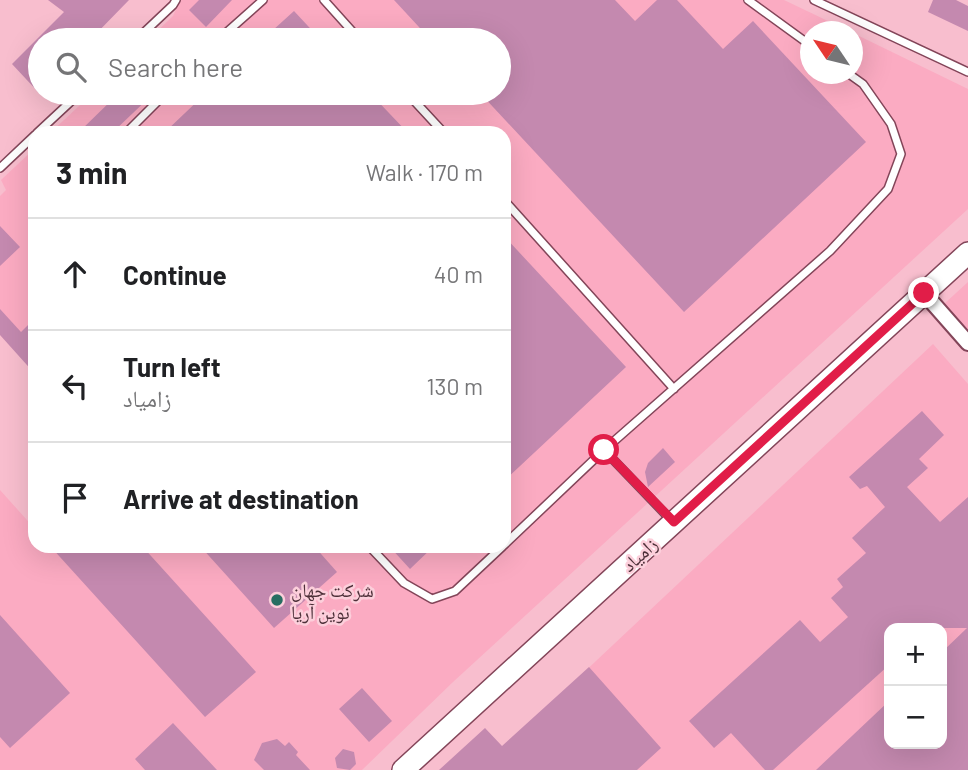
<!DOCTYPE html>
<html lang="en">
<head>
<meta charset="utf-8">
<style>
  :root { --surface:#fff; --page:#f2f2f2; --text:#202124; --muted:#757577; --line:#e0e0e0 }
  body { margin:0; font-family:Barlow,"Noto Naskh Arabic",sans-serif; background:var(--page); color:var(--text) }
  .controls { position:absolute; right:21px; bottom:21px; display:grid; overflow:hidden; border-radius:14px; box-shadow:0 7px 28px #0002 }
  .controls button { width:63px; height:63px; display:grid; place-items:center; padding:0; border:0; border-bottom:2px solid var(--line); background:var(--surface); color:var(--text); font:35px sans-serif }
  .compass { position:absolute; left:800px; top:21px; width:63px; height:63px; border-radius:50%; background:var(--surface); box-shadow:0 7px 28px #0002; rotate:305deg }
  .stop { position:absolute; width:21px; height:21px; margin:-16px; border:5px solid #e11d48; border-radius:50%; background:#fff }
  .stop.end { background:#e11d48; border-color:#fff; box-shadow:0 2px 7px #0008 }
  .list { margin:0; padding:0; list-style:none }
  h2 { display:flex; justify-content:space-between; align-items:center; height:91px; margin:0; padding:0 28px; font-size:30px }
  h2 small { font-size:23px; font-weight:400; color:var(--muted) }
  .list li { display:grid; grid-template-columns:46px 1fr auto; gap:21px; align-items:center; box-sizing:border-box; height:112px; padding:0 28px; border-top:2px solid var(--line) }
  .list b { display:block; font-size:26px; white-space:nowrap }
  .list p { margin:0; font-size:23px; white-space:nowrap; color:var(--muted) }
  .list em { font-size:23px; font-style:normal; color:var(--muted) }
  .icon { flex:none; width:38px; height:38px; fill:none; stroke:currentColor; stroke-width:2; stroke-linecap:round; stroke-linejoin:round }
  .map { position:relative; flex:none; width:968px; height:770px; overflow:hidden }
  .search { position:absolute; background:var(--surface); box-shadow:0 7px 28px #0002; left:28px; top:28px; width:483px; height:77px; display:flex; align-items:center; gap:18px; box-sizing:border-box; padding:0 24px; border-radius:38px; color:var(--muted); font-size:26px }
  .panel { position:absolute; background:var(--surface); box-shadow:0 7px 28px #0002; left:28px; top:126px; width:483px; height:427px; border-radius:21px }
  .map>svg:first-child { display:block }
  .built { fill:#fbabc2; fill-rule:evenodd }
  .building { fill:#c489af }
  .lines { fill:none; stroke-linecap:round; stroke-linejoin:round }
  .lane-casing { stroke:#834559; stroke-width:10 }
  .street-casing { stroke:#834559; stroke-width:18 }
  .secondary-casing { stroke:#834559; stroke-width:24 }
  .lane { stroke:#fff; stroke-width:7 }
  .street { stroke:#fff; stroke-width:14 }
  .secondary { stroke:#fff; stroke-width:21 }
  .route { stroke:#e11d48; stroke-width:9 }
  .poi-dot { fill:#286e62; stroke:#fccfdb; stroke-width:2.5 }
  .labels { text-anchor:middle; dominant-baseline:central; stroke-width:5; stroke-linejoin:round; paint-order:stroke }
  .street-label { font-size:19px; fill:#4d3039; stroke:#fccfdb }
  .poi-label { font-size:19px; fill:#4d3039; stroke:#fccfdb; text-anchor:start }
</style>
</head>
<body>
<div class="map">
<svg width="968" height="770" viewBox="0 0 968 770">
  <rect width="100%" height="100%" fill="#f8bece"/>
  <path class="built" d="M180,0H784L849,31L810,32V74H852L853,33L968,89V209L453,682L362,770H0V490L35,529V546H504V133H50L93,93H499V40H148L173,16Z
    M35,148V372L0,333V196L6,190L1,180Z
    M968,282V330L944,304Z
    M933,344L968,384V770H480ZM889,628H942V744H889Z"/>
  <path class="building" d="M48,0H129L90,40H40V94L12,64L64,12Z
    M199,0H232L206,27L189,10Z
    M394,0H615L635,21L657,0H677L723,49L753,21L866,142L684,312L480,93H499V40H431Z
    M933,0H956L968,6V31L928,12Z
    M294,11L321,40H262Z
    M119,93H154L112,133H78Z
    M206,93H370L408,133H164Z
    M0,226L20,247L0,266Z
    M504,236L626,367L504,481Z
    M0,309L21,332L35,318V374L0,335Z
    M922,411L944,435L919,459L928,468L907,487L940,522L968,497V770H816L889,701V744H942V652L967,628H889V665L773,770H765L731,733L714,748L689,721L800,620L820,642L848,617L831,598L843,587L837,579L866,553L852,538L885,507L867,486L860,489L849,477Z
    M663,448L675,462L648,487L645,472L648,463Z
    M50,546H142L256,672L205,717Z
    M200,546H314L337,572L274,628Z
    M389,546H434L410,569Z
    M0,615L70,693L10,748L0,737Z
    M589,667L661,748L637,770H439L485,728L502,746Z
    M362,688L392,721L369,742L339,709Z
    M173,723L217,770H145L135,759Z
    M277,739L285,746L289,742L298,752L296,755L310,770H264L254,760L262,743Z
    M343,749L354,752L356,764L350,770L337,768L335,758Z"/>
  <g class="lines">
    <defs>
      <path id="lane" d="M324,0L360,40
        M748,0L810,45
        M814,0L968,72
        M136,40L173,5L176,0
        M218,40L263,0
        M407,93L444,133
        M37,133L80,93
        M126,133L166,93
        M0,168L35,135
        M504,200L674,389
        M604,450L673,522
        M504,545L604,450L830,251L888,189L901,154L891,124L863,84L849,74
        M369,546L404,583L432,599L455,591L503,546"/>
      <path id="street" d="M924,293L968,343"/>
      <path id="secondary" d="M403,770L968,253"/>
    </defs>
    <use href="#lane" class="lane-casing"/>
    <use href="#street" class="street-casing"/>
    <use href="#secondary" class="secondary-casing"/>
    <use href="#lane" class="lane"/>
    <use href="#street" class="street"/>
    <use href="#secondary" class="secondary"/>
  </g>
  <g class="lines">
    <path class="route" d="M604,450L674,522L924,293"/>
  </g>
  <circle class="poi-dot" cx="277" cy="600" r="7"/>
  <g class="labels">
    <g class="street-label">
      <text transform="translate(639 554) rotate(-42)">زامیاد</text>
    </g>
    <g class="poi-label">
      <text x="291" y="589">شرکت جهان<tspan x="291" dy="22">نوین آریا</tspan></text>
    </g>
  </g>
</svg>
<div class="controls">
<button>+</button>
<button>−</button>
</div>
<svg class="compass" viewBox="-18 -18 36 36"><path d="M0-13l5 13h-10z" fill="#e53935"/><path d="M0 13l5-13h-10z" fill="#757577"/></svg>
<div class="stop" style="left:604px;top:450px"></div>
<div class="stop end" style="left:924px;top:293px"></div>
<div class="search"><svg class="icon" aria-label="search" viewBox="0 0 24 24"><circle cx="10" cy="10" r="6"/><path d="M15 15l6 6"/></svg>Search here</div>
<section class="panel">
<h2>3 min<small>Walk · 170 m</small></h2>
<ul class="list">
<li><svg class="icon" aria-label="ahead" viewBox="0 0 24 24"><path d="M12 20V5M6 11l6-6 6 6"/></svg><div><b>Continue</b></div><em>40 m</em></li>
<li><svg class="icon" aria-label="left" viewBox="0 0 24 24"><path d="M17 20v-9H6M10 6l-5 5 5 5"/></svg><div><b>Turn left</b><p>زامیاد</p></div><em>130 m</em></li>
<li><svg class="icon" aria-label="arrive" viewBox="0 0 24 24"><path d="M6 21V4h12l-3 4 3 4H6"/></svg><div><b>Arrive at destination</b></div></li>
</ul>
</section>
</div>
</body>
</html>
